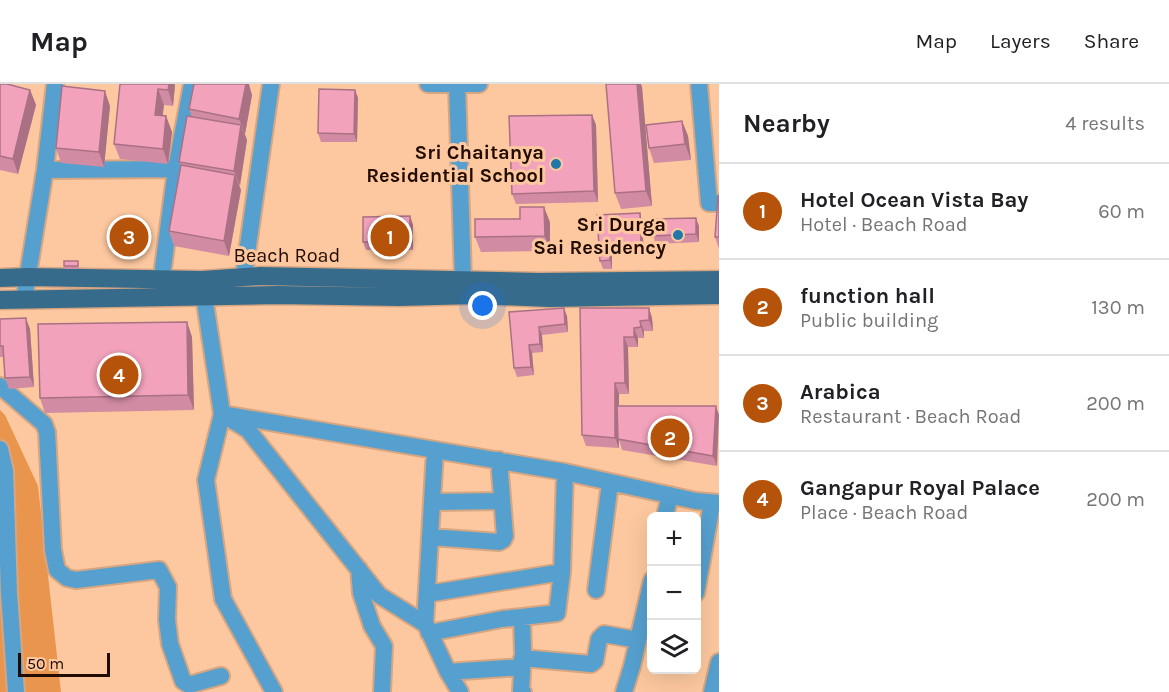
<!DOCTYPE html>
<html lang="en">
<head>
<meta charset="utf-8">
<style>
  :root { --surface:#fff; --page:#f6f6f6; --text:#202124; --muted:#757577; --line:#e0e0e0; --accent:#b45309 }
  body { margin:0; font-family:Karla,sans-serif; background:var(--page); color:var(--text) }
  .controls { position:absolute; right:18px; bottom:18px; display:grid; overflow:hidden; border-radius:9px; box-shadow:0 6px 24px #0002 }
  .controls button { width:54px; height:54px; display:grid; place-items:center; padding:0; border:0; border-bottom:2px solid var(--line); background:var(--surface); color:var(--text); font:30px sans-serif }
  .scale { position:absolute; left:18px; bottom:15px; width:92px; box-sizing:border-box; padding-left:6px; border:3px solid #220b00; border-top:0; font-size:16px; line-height:21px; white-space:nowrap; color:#220b00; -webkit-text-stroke:4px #fdc89f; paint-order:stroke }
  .you { position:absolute; left:483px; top:222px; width:21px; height:21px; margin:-15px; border:4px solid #fff; border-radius:50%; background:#1a73e8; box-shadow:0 0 0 9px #1a73e833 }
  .badge { display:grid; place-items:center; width:39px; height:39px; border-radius:50%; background:var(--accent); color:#fff; font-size:20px; font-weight:700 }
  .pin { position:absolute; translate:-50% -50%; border:3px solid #fff; box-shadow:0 2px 6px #0006 }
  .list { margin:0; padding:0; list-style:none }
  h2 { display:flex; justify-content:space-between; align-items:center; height:78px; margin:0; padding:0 24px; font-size:26px }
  h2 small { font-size:20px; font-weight:400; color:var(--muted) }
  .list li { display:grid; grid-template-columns:39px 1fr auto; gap:18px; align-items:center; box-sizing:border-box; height:96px; padding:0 24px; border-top:2px solid var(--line) }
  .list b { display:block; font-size:22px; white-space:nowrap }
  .list p { margin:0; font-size:20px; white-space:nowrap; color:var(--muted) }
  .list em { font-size:20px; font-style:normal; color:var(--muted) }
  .icon { flex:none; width:33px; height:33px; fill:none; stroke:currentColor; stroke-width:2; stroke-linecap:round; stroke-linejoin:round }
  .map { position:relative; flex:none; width:719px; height:608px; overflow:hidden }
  header { display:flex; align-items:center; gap:36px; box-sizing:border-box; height:84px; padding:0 30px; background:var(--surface); border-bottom:2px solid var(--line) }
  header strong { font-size:28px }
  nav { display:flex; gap:33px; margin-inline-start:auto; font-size:21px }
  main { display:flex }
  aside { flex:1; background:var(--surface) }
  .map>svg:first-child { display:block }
  .green { fill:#e9954e }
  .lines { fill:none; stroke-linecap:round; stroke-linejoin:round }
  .minor-casing { stroke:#d6a682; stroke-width:20 }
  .major-casing { stroke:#d6a682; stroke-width:21 }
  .minor { stroke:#56a0cf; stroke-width:16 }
  .major { stroke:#376b8c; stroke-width:18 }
  .wall { fill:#d18ba2 }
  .shaded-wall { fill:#aa7184 }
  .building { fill:#f3a2bc; stroke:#aa7184; stroke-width:1.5 }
  .poi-dot { fill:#2177a7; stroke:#fdc89f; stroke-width:2 }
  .labels { text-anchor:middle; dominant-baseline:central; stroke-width:6; stroke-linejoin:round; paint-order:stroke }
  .poi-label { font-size:20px; font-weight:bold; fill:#220b00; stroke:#fdc89f; text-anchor:end }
  .street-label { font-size:20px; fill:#220b00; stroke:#fdc89f }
</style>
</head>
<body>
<header>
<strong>Map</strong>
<nav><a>Map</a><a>Layers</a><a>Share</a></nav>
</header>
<main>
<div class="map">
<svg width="719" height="608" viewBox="0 0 719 608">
  <rect width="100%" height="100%" fill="#fdc89f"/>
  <path class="green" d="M0,326L5,331L38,402L61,608H0Z"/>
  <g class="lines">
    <defs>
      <path id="minor" d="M428,0H479
        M457,0L463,196
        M699,0L709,119H719
        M45,86L176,85
        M245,183L271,0
        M163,184L176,85L192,0
        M202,199L222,330L565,388L696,417L719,419
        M24,215L45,86L55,0
        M0,302L44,340L47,348L53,466L57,486L67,494L76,496L159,486L168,503L167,536L170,560L183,597L189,601L221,592
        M0,365L5,387L9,509L16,608
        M432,418L502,417
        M665,432L670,411
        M430,453L499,458L503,456L505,452L499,376
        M359,485L361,509L372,542L384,562L382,608
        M596,506L610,399
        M696,509L711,425
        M427,510L562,488
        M426,541L448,588L460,608
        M429,549L502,535L522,533
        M522,574L591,580L595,577L599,555L604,550L638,556
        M448,588L522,583
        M274,608L223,515L206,396L222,330L248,346L379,511L425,540L435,366
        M523,608L521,607L523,570L522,533L557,529L562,488L565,388
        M624,608L632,582L652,496
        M712,608L719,578"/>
      <path id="major" d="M0,194L28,193L202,196L260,192L539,198L719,196
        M0,216L278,211L399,213L475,211L549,214L719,211"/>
    </defs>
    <use href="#minor" class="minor-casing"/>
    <use href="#major" class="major-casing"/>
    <use href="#minor" class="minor"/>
    <use href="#major" class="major"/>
  </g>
  <path class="wall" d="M0,0L30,6L36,21L18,90L0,86Z
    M120,0H175L173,22L164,21L162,32H166L172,48L168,80L120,75L114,60Z
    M642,3L652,122L621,125L615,109Z
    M355,6L358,14L357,58H321L318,49Z
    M252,11L245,50L247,56L239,102L241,106L229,172L174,162L169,147L181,82L179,78L192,33L189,25Z
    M110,22L104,83L61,79L56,64Z
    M592,31L596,41L598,118L516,120L512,110Z
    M682,37L688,52L691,76L654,79L649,64Z
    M719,112V165L715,153Z
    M640,129L642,137L644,170L612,171V185H603L600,177L597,131Z
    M410,132L413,141V166H366L363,158Z
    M550,138V167L481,168L475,153Z
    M699,142V158L656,160L653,152Z
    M78,177L79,185H65L64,182Z
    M580,224H649L652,234L653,247H644V254H638V263H628L629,310H619V322H716L717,382L622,366L619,356V364L586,362L582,351Z
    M509,228L567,232L568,248L542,251L543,268L532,269L534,291L517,293L514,284Z
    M0,235L30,245L34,303L9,305L5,294L3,273H0Z
    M187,238L192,253L194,326L45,329L40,314Z"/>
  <path class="shaded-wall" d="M169,0H175V1L173,22L168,6Z
    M246,0H249L252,11L245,50L239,35Z
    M637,0H641L642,3L652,122L646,107Z
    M158,5L164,21L161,46L155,31Z
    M30,6L36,21L18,90L13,75Z
    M355,6L358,14L357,58L354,50Z
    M105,7L110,22L104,83L99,68Z
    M592,31L596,41L598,118L594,107Z
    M166,32L172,48L168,80L163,65Z
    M682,37L688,52L691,76L685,60Z
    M241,41L247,56L240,102L234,87Z
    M235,91L241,106L229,172L224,157Z
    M544,123L550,138V167L545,152Z
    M640,129L642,137L644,170L641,161Z
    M410,132L413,141V166L410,158Z
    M696,134L699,142V158L696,150Z
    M609,163L612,171V185L610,176Z
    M564,224L567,232L568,248L565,240Z
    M649,224L652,234L653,247L649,236Z
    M26,234L30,245L34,303L30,293Z
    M640,237L644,247V254L641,243Z
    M187,238L192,253L194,326L188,311Z
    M539,243L542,251L543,268L540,260Z
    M634,244L638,254V263L634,253Z
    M624,253L628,263L629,310L625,299Z
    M529,261L532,269L534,291L531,283Z
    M615,299L619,310V364L615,354Z
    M716,322L719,331L717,382L713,372Z"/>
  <path class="building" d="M0,0H7L30,6L13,75L0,72Z
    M120,0H169L168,6L158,5L155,31L166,32L163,65L114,60Z
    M194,0H246L239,35L189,25Z
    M606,0H637L646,107L615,109Z
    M62,2L105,7L99,68L56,64Z
    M319,5L355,6L354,50L318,49Z
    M592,31L594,107L512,110L509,32Z
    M187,32L241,41L234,87L179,78Z
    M682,37L685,60L649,64L646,41Z
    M181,81L235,91L224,157L169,147Z
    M718,112H719V153H715Z
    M520,123H544L545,152L475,153V135H520Z
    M640,129L641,161L609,163L610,176L600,177L597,131Z
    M410,132V158H363V133Z
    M696,134V150L653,152V135Z
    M64,177H78V182H64Z
    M564,224L565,240L539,243L540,260L529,261L531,283L514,284L509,228Z
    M580,224H649V236L640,237L641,243L634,244V253H624L625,299H615V354L582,351Z
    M26,234L30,293L5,294L3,262H0V235Z
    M187,238L188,311L40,314L38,240Z
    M617,322H716L713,372L618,355Z"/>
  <g class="poi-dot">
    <circle cx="556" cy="80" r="6"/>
    <circle cx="678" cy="151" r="6"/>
  </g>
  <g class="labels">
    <g class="poi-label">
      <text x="544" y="68">Sri Chaitanya<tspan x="544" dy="23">Residential School</tspan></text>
      <text x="666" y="140">Sri Durga<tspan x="666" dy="23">Sai Residency</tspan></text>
    </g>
    <g class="street-label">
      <text x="287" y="171">Beach Road</text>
    </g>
  </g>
</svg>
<div class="controls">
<button>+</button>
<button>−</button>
<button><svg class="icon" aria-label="layers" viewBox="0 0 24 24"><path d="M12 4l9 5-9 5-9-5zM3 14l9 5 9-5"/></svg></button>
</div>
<div class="scale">50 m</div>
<div class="you"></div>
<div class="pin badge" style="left:390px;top:153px">1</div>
<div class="pin badge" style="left:670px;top:354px">2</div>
<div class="pin badge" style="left:129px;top:153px">3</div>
<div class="pin badge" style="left:119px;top:291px">4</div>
</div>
<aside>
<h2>Nearby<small>4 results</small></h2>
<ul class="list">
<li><span class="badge">1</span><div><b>Hotel Ocean Vista Bay</b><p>Hotel · Beach Road</p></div><em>60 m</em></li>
<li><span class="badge">2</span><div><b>function hall</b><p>Public building</p></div><em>130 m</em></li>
<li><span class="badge">3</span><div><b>Arabica</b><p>Restaurant · Beach Road</p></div><em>200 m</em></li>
<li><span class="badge">4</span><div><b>Gangapur Royal Palace</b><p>Place · Beach Road</p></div><em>200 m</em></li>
</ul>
</aside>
</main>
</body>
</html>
